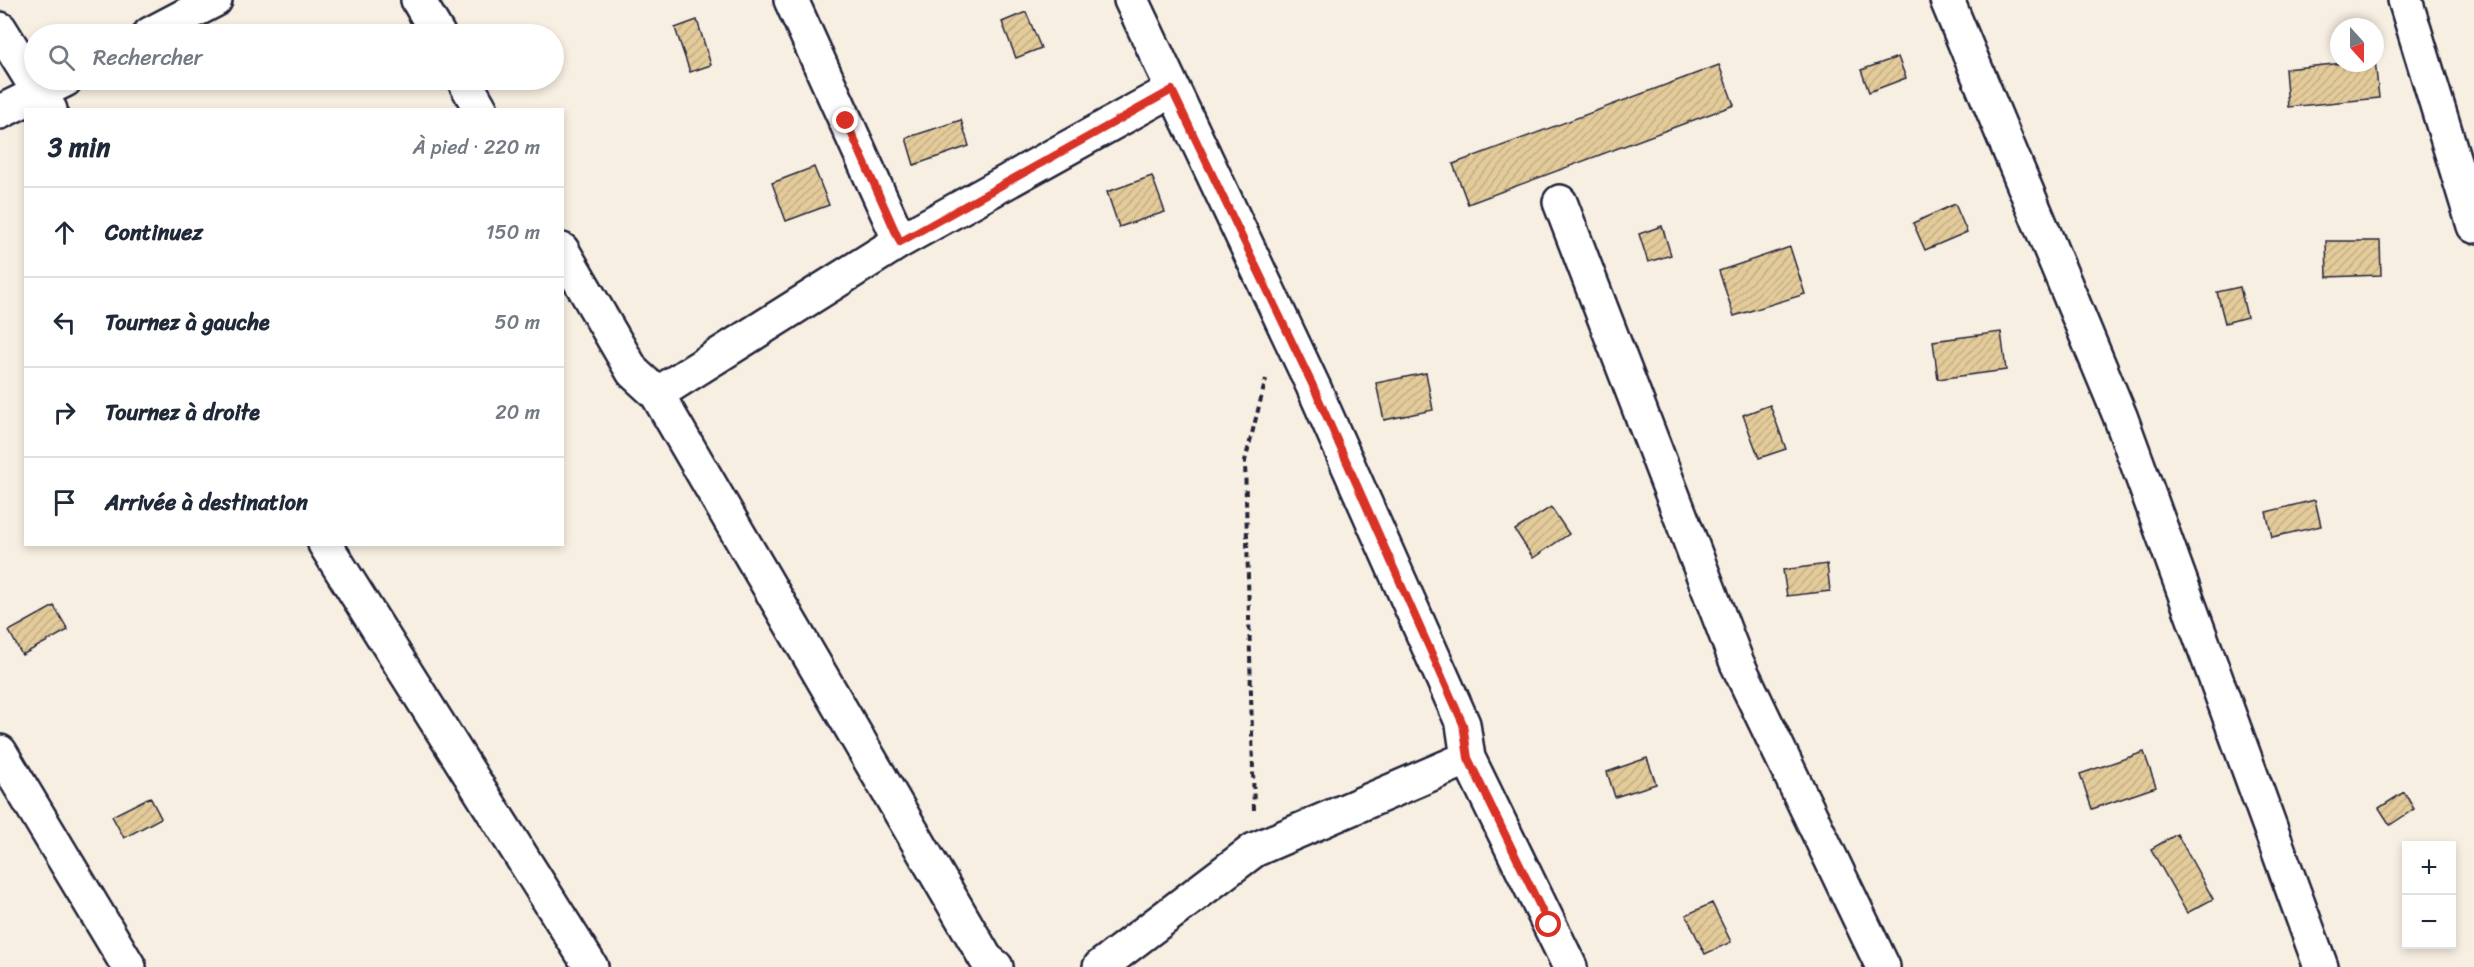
<!DOCTYPE html>
<html lang="fr">
<head>
<meta charset="utf-8">
<style>
  :root { --surface:#fff; --page:#f6f6f7; --text:#1f2937; --muted:#747a83; --line:#e0e1e3 }
  body { margin:0; font-family:Sriracha,sans-serif; background:var(--page); color:var(--text) }
  .controls { position:absolute; right:18px; bottom:18px; display:grid; overflow:hidden; border-radius:0px; box-shadow:0 3px 9px #0003 }
  .controls button { width:54px; height:54px; display:grid; place-items:center; padding:0; border:0; border-bottom:2px solid var(--line); background:var(--surface); color:var(--text); font:30px sans-serif }
  .compass { position:absolute; left:2330px; top:18px; width:54px; height:54px; border-radius:50%; background:var(--surface); box-shadow:0 3px 9px #0003; rotate:159deg }
  .stop { position:absolute; width:18px; height:18px; margin:-14px; border:4px solid #d93025; border-radius:50%; background:#fff }
  .stop.end { background:#d93025; border-color:#fff; box-shadow:0 2px 6px #0008 }
  .list { margin:0; padding:0; list-style:none }
  h2 { display:flex; justify-content:space-between; align-items:center; height:78px; margin:0; padding:0 24px; font-size:26px }
  h2 small { font-size:20px; font-weight:400; color:var(--muted) }
  .list li { display:grid; grid-template-columns:39px 1fr auto; gap:18px; align-items:center; box-sizing:border-box; height:90px; padding:0 24px; border-top:2px solid var(--line) }
  .list b { display:block; font-size:22px; white-space:nowrap }
  .list em { font-size:20px; font-style:normal; color:var(--muted) }
  .icon { flex:none; width:33px; height:33px; fill:none; stroke:currentColor; stroke-width:2; stroke-linecap:round; stroke-linejoin:round }
  .map { position:relative; flex:none; width:2474px; height:967px; overflow:hidden }
  .search { position:absolute; background:var(--surface); box-shadow:0 3px 9px #0003; left:24px; top:24px; width:540px; height:66px; display:flex; align-items:center; gap:15px; box-sizing:border-box; padding:0 21px; border-radius:33px; color:var(--muted); font-size:22px }
  .panel { position:absolute; background:var(--surface); box-shadow:0 3px 9px #0003; left:24px; top:108px; width:540px; height:438px; border-radius:0px }
  .map>svg:first-child { display:block }
  .building { fill:url(#building-hatch); stroke:#22223b; stroke-width:1.5 }
  .lines { fill:none; stroke-linecap:round; stroke-linejoin:round }
  .minor-casing { stroke:#22223b; stroke-width:38 }
  .path { stroke:#22223b; stroke-width:4; stroke-dasharray:6 4.5; stroke-linecap:butt }
  .minor { stroke:#fff; stroke-width:33 }
  .route { stroke:#d93025; stroke-width:8 }
</style>
</head>
<body>
<div class="map">
<svg width="2474" height="967" viewBox="0 0 2474 967">
  <defs>
    <pattern id="building-hatch" width="6" height="6" patternUnits="userSpaceOnUse" patternTransform="scale(1.5)"><rect width="6" height="6" fill="#e4cb9a"/><path d="M-1 1l2-2M0 6l6-6M5 7l2-2" fill="none" stroke="#c3ae86"/></pattern>
  </defs>
  <rect width="100%" height="100%" fill="#f7efe1"/>
  <filter id="ink" filterUnits="userSpaceOnUse"><feTurbulence type="fractalNoise" baseFrequency=".0167" numOctaves="2"/><feDisplacementMap in="SourceGraphic" scale="12" xChannelSelector="R" yChannelSelector="G"/><feConvolveMatrix kernelMatrix="1 2 1 2 8 2 1 2 1" color-interpolation-filters="sRGB"/></filter>
  <g filter="url(#ink)">
    <path class="building" d="M1026,12L1041,48L1016,58L1002,22Z
      M697,20L711,65L690,72L675,28Z
      M1898,57L1906,78L1869,92L1861,70Z
      M2375,60L2379,98L2288,107L2285,69L2344,63H2375Z
      M1719,65L1734,105L1468,204L1453,164Z
      M961,120L969,146L914,165L906,138Z
      M814,167L829,205L786,221L772,183Z
      M1152,176L1165,212L1119,227L1107,192Z
      M1955,204L1967,232L1925,250L1913,223Z
      M1662,226L1671,255L1648,262L1639,234Z
      M2326,241H2380L2381,275L2327,277Z
      M1790,247L1805,294L1734,316L1719,271Z
      M2240,287L2247,317L2225,323L2217,292Z
      M2001,332L2006,370L1938,379L1933,341Z
      M1426,373L1433,410L1384,420L1376,383Z
      M1770,405L1786,449L1759,458L1743,415Z
      M2315,500L2321,526L2272,537L2266,512Z
      M1551,507L1569,534L1533,558L1515,530Z
      M1827,564L1830,591L1787,596L1783,570Z
      M54,606L68,630L22,655L9,631Z
      M2144,752L2156,787L2092,809L2080,774Z
      M1647,758L1656,784L1615,797L1607,772Z
      M2404,792L2414,809L2390,825L2379,808Z
      M150,797L161,818L124,838L112,816Z
      M2177,834L2213,899L2187,913L2151,849Z
      M1712,903L1731,942L1705,954L1686,915Z"/>
    <g class="lines">
      <defs>
        <path id="minor" d="M418,0L438,34
          M791,0L900,241
          M1131,0L1313,386L1463,724L1468,758L1570,967
          M1947,0L2120,416L2321,967
          M2405,0L2474,226
          M0,29L50,110
          M150,34L215,0
          M464,80L481,110
          M0,112L65,80
          M1560,202L1737,663L1883,967
          M562,250L633,372L657,394L986,959L996,967
          M657,394L900,241L1172,90
          M325,544L591,967
          M0,752L129,967
          M1100,967L1254,850L1468,758"/>
      </defs>
      <use href="#minor" class="minor-casing"/>
      <path class="path" d="M1254,810L1245,461L1266,379"/>
      <use href="#minor" class="minor"/>
    </g>
  </g>
  <g class="lines" filter="url(#ink)">
    <path class="route" d="M846,121L900,242L1172,90L1313,386L1463,724L1468,758L1549,925"/>
  </g>
</svg>
<div class="controls">
<button>+</button>
<button>−</button>
</div>
<svg class="compass" viewBox="-18 -18 36 36"><path d="M0-13l5 13h-10z" fill="#e53935"/><path d="M0 13l5-13h-10z" fill="#747a83"/></svg>
<div class="stop" style="left:1549px;top:925px"></div>
<div class="stop end" style="left:846px;top:121px"></div>
<div class="search"><svg class="icon" aria-label="search" viewBox="0 0 24 24"><circle cx="10" cy="10" r="6"/><path d="M15 15l6 6"/></svg>Rechercher</div>
<section class="panel">
<h2>3 min<small>À pied · 220 m</small></h2>
<ul class="list">
<li><svg class="icon" aria-label="ahead" viewBox="0 0 24 24"><path d="M12 20V5M6 11l6-6 6 6"/></svg><div><b>Continuez</b></div><em>150 m</em></li>
<li><svg class="icon" aria-label="left" viewBox="0 0 24 24"><path d="M17 20v-9H6M10 6l-5 5 5 5"/></svg><div><b>Tournez à gauche</b></div><em>50 m</em></li>
<li><svg class="icon" aria-label="right" viewBox="0 0 24 24"><path d="M7 20v-9h11M14 6l5 5-5 5"/></svg><div><b>Tournez à droite</b></div><em>20 m</em></li>
<li><svg class="icon" aria-label="arrive" viewBox="0 0 24 24"><path d="M6 21V4h12l-3 4 3 4H6"/></svg><div><b>Arrivée à destination</b></div></li>
</ul>
</section>
</div>
</body>
</html>
